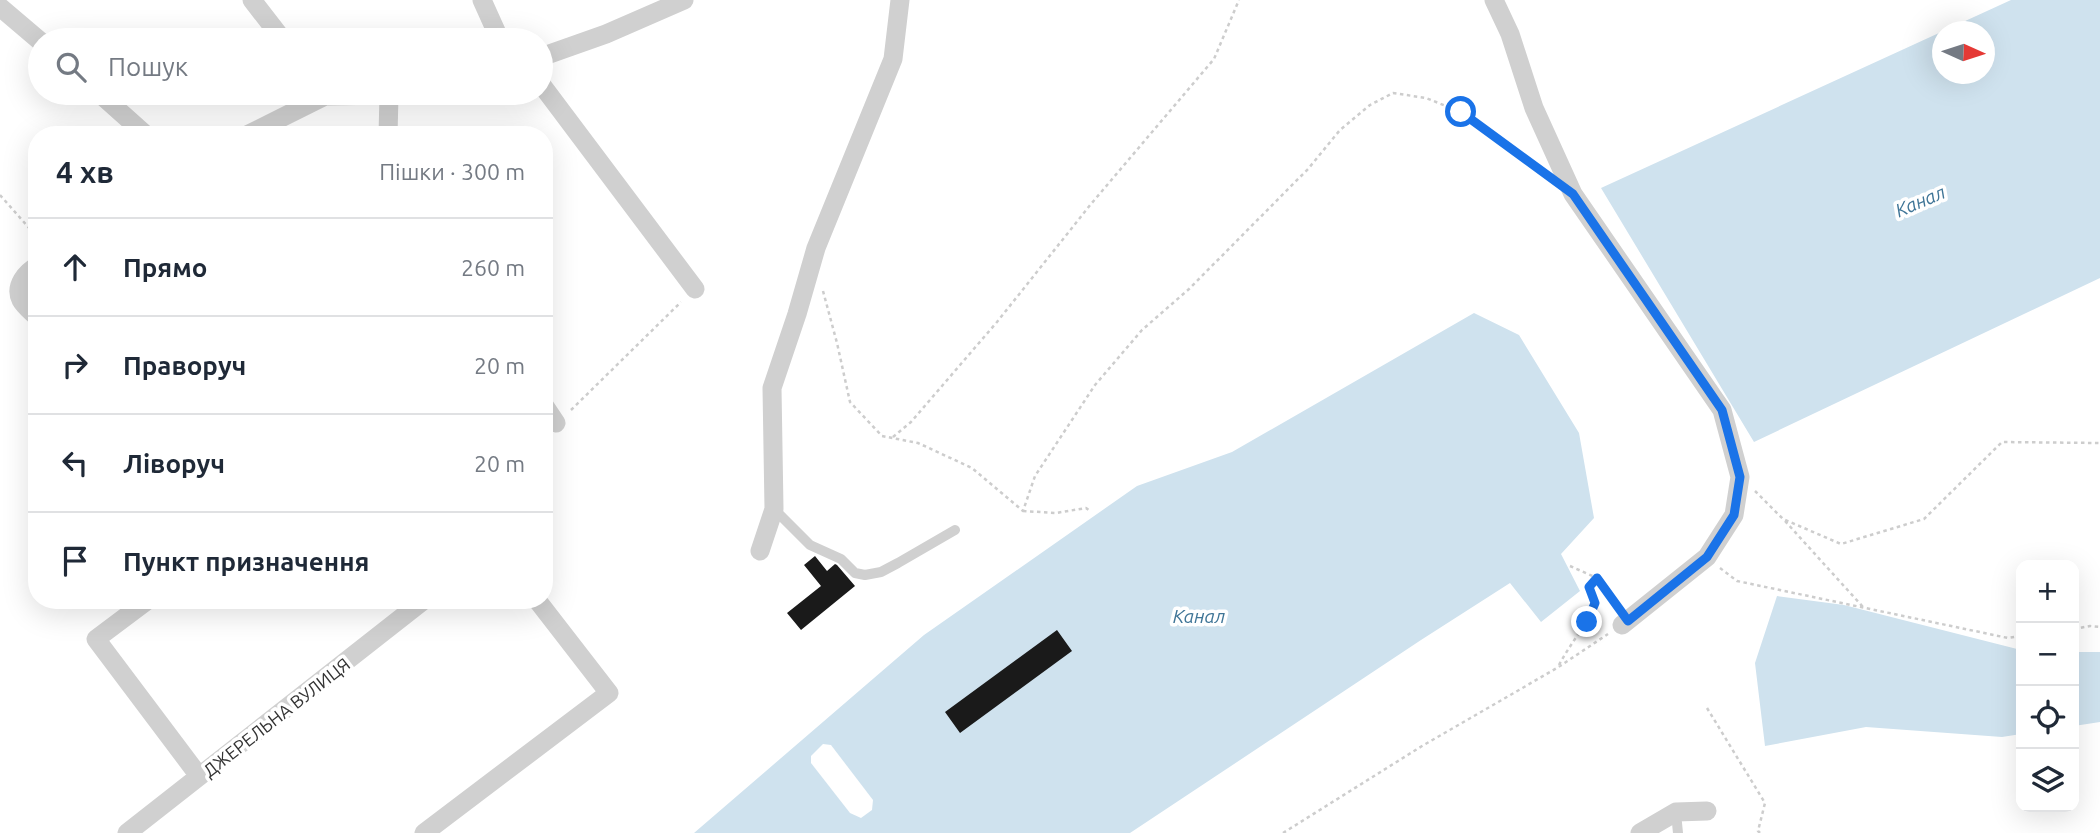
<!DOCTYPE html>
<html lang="uk">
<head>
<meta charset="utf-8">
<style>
  :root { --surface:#fff; --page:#f6f6f7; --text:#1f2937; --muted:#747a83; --line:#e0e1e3 }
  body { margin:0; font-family:Ubuntu,sans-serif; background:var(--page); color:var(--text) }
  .controls { position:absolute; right:21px; bottom:21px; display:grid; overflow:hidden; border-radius:14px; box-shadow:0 7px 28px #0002 }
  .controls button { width:63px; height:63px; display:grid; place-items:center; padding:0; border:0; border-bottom:2px solid var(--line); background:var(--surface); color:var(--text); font:35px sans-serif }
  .compass { position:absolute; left:1932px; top:21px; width:63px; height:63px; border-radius:50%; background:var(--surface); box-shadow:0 7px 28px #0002; rotate:93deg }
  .stop { position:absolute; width:21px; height:21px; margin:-16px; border:5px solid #1a73e8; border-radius:50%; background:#fff }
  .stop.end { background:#1a73e8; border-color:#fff; box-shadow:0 2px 7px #0008 }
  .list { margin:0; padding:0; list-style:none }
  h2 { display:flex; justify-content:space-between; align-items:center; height:91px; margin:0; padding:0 28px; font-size:30px }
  h2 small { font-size:23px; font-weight:400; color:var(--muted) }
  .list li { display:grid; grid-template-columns:46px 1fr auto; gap:21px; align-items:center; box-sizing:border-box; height:98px; padding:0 28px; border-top:2px solid var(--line) }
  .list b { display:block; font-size:26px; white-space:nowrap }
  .list em { font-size:23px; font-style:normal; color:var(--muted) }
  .icon { flex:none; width:38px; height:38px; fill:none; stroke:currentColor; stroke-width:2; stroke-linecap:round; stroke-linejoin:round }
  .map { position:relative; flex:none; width:2100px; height:833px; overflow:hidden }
  .search { position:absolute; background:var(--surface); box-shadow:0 7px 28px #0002; left:28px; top:28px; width:525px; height:77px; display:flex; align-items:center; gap:18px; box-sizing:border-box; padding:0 24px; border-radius:38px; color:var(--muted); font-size:26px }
  .panel { position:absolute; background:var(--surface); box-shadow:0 7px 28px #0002; left:28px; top:126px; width:525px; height:483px; border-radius:28px }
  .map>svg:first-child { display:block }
  .water { fill:#cfe2ee; fill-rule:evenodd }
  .pier { fill:#fff }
  .building { fill:#1a1a1a }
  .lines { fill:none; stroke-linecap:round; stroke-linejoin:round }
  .path { stroke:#cdcdcd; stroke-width:2.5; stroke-dasharray:3.5 3.5; stroke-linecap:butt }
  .service { stroke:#d0d0d0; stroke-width:10 }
  .minor { stroke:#d0d0d0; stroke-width:19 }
  .route { stroke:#1a73e8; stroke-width:9 }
  .labels { text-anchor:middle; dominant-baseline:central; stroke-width:7; stroke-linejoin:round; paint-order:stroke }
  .street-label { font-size:18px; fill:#333; stroke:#fff }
  .water-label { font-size:19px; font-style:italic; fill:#3f7597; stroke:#fff }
</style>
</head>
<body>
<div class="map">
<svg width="2100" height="833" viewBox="0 0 2100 833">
  <rect width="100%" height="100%" fill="#fff"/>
  <path class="water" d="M2011,0H2100V278L1754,442L1601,188ZM1942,32H1984V74H1942Z
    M1474,313L1519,335L1579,433L1594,518L1561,554L1580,591L1541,622L1510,583L1421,640L1130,833H694L924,635L1137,486L1232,452Z
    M1777,596L1844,605L2021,650V734L2002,737L1866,727L1765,746L1755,663Z
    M2074,652H2100V722L2074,726Z"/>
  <path class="pier" d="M823,744L831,745L873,800L872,810L861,818L850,813L811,763V756Z"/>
  <path class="building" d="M815,556L827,571L835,564L837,565L855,586L801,630L787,613L821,586L804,565Z
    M1057,630L1072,651L960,733L945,712Z"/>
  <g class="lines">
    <path class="path" d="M0,195L37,237
      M823,291L837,343L850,402L882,436L918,443L972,468L1023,511L1035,476L1095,385L1142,330L1189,289L1308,169L1340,130L1370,105L1393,93L1426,98L1461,112L1542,171
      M571,410L681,302
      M893,437L911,422L997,322L1091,204L1214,59L1239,0
      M1755,491L1783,519L1841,544L1924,519L2002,442L2100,443
      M1023,511L1056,513L1086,508L1090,511
      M1785,521L1863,607
      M1570,566L1597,578L1618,607
      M1720,568L1737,581L2008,638L2021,636
      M2074,629L2090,626L2100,627
      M1559,665C1570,644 1586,626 1595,603L1589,587L1597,578
      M1707,708L1765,803L1758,831L1760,833
      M1283,833L1422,746L1557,668L1608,634"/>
    <path class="service" d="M774,509L810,545L841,559L855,573L865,575L881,572L898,563L955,530
      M1676,813L1678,833"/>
    <path class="minor" d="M252,0L283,40
      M482,0L500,40
      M1494,0L1510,34L1534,108L1573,194L1722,410L1740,477L1734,515L1707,557L1622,625
      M0,7L40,41
      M541,57L606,34L684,0
      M541,84L695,289
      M99,93L146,135
      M247,135L325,96L389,95L400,93
      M388,135L389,95
      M37,266C26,272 14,286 21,300C24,306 32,312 37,317
      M544,405L556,423
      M760,551L774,509L772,388L797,314L816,248L893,59L900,0
      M148,600L96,639L199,776
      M127,833L424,600
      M424,833L609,693L537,600
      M1640,833L1676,812L1707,811"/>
  </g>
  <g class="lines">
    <path class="route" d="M1461,112L1573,194L1722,410L1740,477L1734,515L1707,557L1628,621L1597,578L1589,587L1595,603L1587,622"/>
  </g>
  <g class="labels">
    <g class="street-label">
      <text transform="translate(276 717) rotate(-38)">ДЖЕРЕЛЬНА ВУЛИЦЯ</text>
    </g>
    <g class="water-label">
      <text transform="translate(1920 201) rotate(-23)">Канал</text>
      <text x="1199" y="616">Канал</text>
    </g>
  </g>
</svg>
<div class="controls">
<button>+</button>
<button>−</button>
<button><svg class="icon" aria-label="locate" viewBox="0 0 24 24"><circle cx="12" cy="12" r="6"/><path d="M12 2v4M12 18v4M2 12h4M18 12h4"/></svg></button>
<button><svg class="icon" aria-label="layers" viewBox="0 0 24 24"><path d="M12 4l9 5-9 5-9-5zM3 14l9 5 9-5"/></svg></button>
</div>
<svg class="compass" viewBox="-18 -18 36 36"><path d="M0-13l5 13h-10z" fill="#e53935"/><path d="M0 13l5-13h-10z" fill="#747a83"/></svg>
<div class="stop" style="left:1461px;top:112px"></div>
<div class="stop end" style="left:1587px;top:622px"></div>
<div class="search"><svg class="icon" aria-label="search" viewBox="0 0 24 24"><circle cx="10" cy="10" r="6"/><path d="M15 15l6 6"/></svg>Пошук</div>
<section class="panel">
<h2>4 хв<small>Пішки · 300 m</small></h2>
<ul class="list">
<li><svg class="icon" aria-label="ahead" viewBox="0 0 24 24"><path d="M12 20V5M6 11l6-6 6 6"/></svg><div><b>Прямо</b></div><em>260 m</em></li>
<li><svg class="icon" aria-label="right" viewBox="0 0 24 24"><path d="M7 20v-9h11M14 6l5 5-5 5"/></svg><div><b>Праворуч</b></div><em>20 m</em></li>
<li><svg class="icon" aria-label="left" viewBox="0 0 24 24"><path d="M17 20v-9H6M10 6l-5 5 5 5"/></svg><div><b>Ліворуч</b></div><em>20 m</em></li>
<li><svg class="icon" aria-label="arrive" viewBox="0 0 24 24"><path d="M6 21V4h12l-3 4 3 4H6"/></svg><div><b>Пункт призначення</b></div></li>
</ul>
</section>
</div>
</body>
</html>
